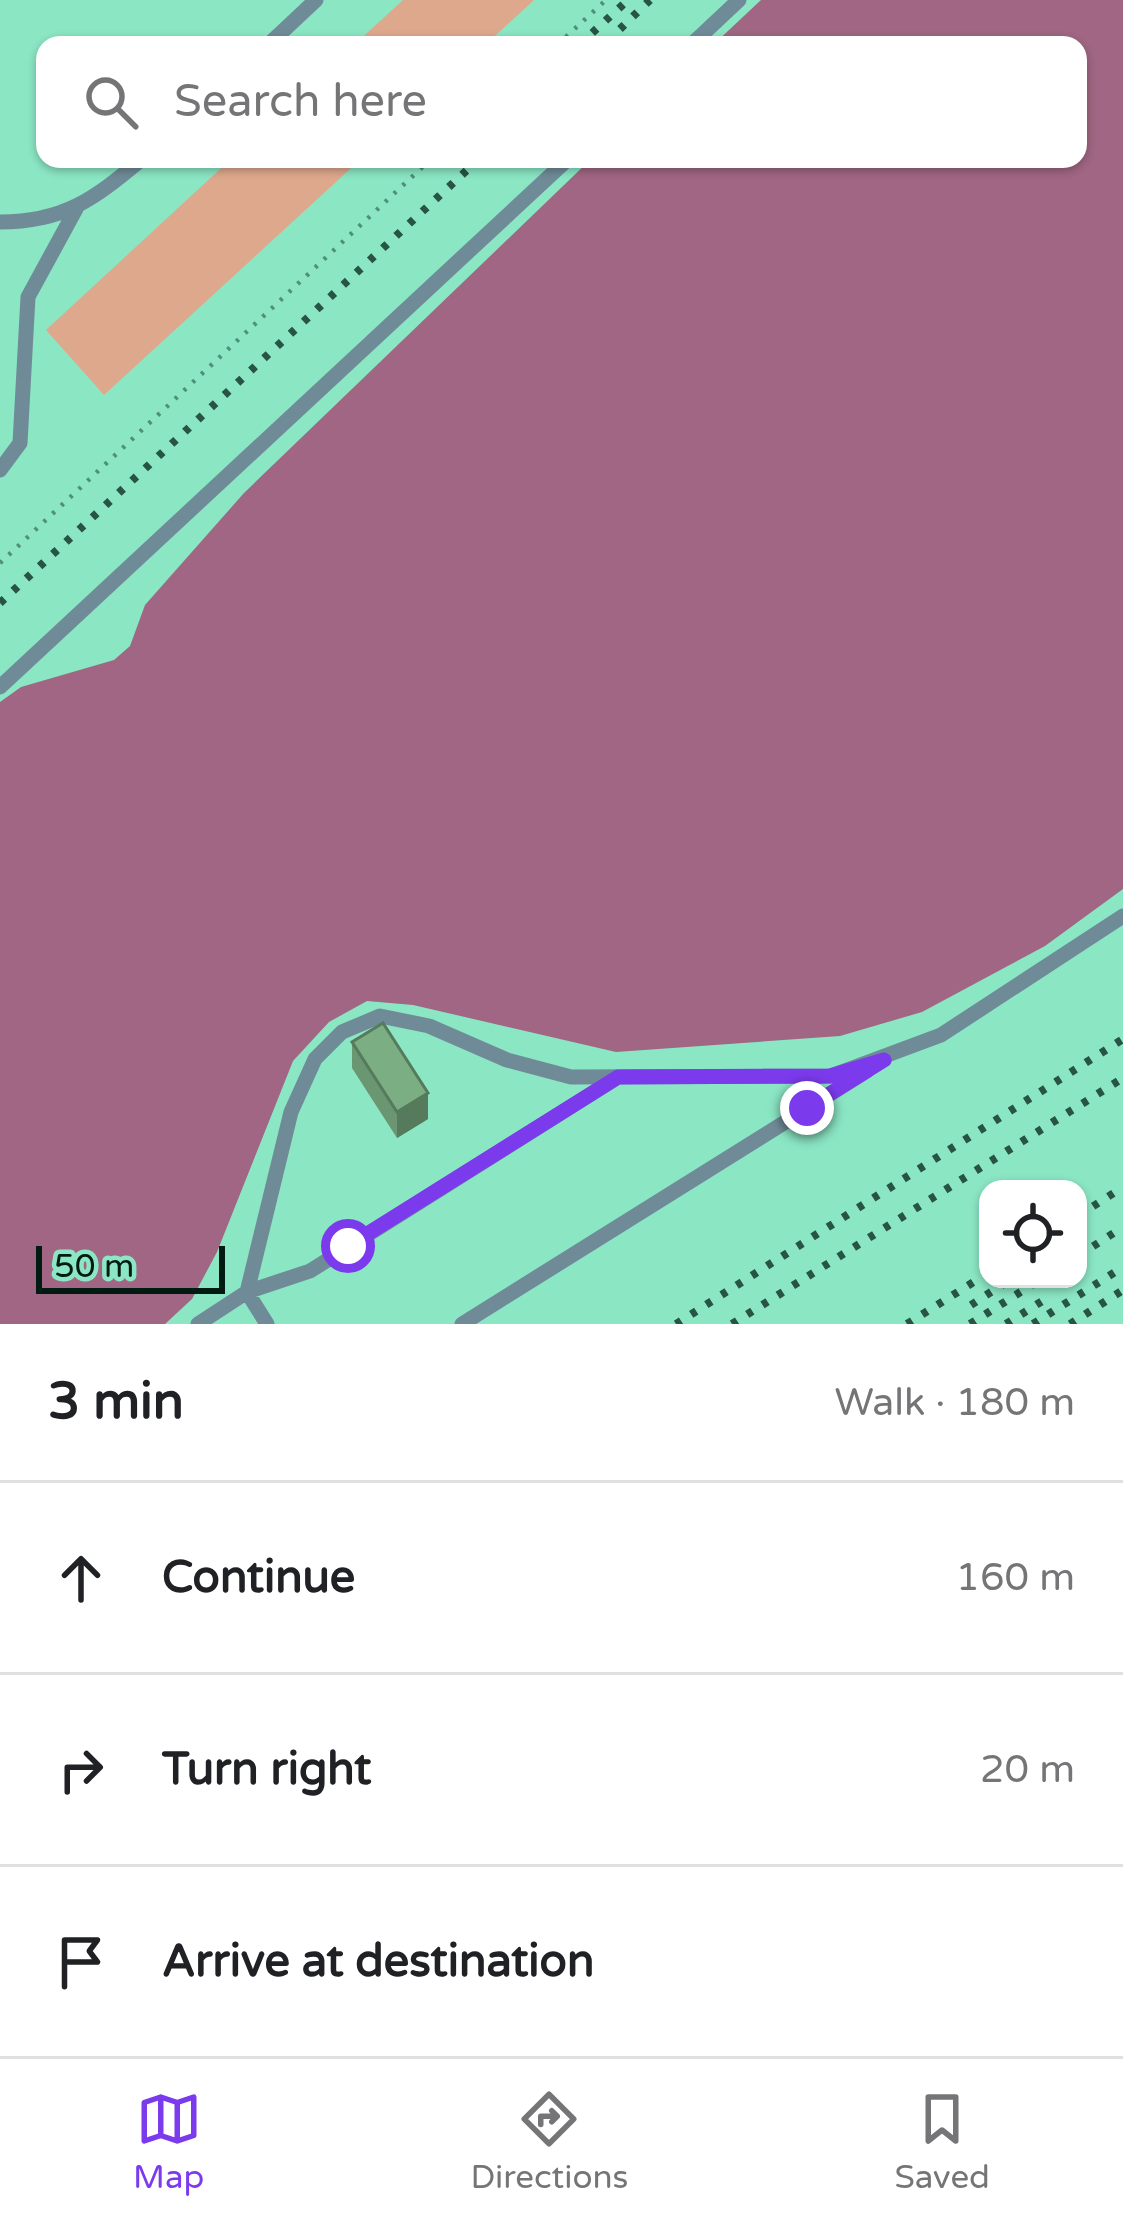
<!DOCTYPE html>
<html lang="en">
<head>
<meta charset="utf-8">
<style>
  :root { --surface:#fff; --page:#f6f6f6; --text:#202124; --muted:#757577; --line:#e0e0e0; --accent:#7c3aed }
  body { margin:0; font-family:"Varela Round",sans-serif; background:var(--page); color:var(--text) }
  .controls { position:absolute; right:36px; bottom:36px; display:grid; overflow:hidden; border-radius:24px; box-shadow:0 3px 9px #0004 }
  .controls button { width:108px; height:108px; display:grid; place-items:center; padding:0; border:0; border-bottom:3px solid var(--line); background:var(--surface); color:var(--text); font:60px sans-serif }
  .scale { position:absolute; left:36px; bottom:30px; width:189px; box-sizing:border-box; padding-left:12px; border:6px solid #001b12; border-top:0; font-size:33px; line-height:42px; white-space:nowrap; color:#001b12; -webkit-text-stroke:9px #8be6c4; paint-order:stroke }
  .stop { position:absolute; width:36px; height:36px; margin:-27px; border:9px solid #7c3aed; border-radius:50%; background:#fff }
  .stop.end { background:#7c3aed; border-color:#fff; box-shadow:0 3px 12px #0008 }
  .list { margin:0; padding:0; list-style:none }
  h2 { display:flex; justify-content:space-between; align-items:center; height:156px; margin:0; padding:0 48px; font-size:51px }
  h2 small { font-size:39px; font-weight:400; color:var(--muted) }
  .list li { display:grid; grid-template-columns:78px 1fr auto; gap:36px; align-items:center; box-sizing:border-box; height:192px; padding:0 48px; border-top:3px solid var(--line) }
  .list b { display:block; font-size:45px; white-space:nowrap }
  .list em { font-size:39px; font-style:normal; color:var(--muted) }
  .icon { flex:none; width:66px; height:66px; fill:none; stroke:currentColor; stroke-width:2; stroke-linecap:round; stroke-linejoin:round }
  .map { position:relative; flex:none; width:1123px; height:1324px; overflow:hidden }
  .search { position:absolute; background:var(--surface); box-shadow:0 3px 9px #0004; left:36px; right:36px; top:36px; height:132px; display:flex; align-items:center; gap:30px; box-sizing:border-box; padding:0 42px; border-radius:24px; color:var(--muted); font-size:45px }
  .sheet { height:732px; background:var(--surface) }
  nav { display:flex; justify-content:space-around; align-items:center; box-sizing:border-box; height:168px; border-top:3px solid var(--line); background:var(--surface); font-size:33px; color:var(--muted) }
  nav a { display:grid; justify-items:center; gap:6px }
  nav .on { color:var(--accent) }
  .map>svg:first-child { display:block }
  .green { fill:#dea88d }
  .water { fill:#a06683 }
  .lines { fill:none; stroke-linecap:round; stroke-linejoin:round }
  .path { stroke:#508f78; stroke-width:4.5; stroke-dasharray:3 9; stroke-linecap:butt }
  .service { stroke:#708b98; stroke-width:15 }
  .rail { stroke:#275444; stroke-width:8; stroke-dasharray:6 12; stroke-linecap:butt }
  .wall { fill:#6a9671 }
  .shaded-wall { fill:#567a5c }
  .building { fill:#7bae83; stroke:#567a5c; stroke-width:3 }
  .route { stroke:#7c3aed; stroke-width:15 }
</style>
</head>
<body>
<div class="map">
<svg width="1123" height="1324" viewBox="0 0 1123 1324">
  <rect width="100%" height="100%" fill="#8be6c4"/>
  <path class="green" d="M403,0H534L485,45H354Z
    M231,159H361L104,395L46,330Z"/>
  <path class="water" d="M761,0H1123V889L1045,946L922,1012L840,1036L616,1052L413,1005L367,1001L329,1022L293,1061L217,1252L192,1299L165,1324H0V702L21,687L114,660L130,646L145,605L244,493L591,159H1078V45H713Z"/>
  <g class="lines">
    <path class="path" d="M557,45L606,0
      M0,563L431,159"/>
    <path class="service" d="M268,45L316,0
      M691,45L739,0
      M0,222C64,222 94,199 142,159
      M0,470L20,443L28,297L76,209
      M0,687L568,159
      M198,1324L247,1292L291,1112L315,1059L342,1032L380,1016L429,1026L507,1060L571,1077L831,1076L941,1035L1123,916
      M267,1324L247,1292L310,1271L615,1079
      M462,1324L867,1071"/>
    <path class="rail" d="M620,29L650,0
      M579,45L628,0
      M0,603L479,159
      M1078,1216L1123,1187
      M1078,1256L1123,1227
      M971,1305L1011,1279
      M676,1324L1123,1039
      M732,1324L1123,1078
      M907,1324L988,1273
      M970,1324L1041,1279
      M1006,1324L1047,1298
      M1033,1324L1123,1267
      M1070,1324L1123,1290"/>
  </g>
  <path class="wall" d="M352,1042L428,1119L397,1138L352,1068Z"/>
  <path class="shaded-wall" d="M428,1093V1119L397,1138V1112Z"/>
  <path class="building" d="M383,1023L428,1093L397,1112L352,1042Z"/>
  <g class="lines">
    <path class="route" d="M348,1246L618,1077L830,1076L884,1060L807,1108"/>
  </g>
</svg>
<div class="controls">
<button><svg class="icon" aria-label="locate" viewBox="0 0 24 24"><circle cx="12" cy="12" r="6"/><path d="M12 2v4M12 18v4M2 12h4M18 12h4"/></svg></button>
</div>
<div class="scale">50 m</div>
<div class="stop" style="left:348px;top:1246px"></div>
<div class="stop end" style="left:807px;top:1108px"></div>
<div class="search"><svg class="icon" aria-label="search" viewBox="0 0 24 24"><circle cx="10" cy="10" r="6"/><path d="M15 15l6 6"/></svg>Search here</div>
</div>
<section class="sheet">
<h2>3 min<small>Walk · 180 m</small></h2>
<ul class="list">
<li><svg class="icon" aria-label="ahead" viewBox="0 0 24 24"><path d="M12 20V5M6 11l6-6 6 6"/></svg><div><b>Continue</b></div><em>160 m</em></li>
<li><svg class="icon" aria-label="right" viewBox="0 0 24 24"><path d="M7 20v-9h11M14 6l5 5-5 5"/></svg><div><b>Turn right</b></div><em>20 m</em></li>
<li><svg class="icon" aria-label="arrive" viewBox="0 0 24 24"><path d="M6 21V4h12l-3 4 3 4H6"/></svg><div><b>Arrive at destination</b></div></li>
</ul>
</section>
<nav>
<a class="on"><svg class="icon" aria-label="map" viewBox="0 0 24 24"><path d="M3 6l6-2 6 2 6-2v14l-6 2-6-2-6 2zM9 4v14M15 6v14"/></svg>Map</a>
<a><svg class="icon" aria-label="directions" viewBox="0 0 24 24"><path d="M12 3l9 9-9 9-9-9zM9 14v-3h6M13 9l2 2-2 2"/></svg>Directions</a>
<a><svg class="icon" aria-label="saved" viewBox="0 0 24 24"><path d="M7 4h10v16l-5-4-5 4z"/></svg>Saved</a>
</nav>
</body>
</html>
